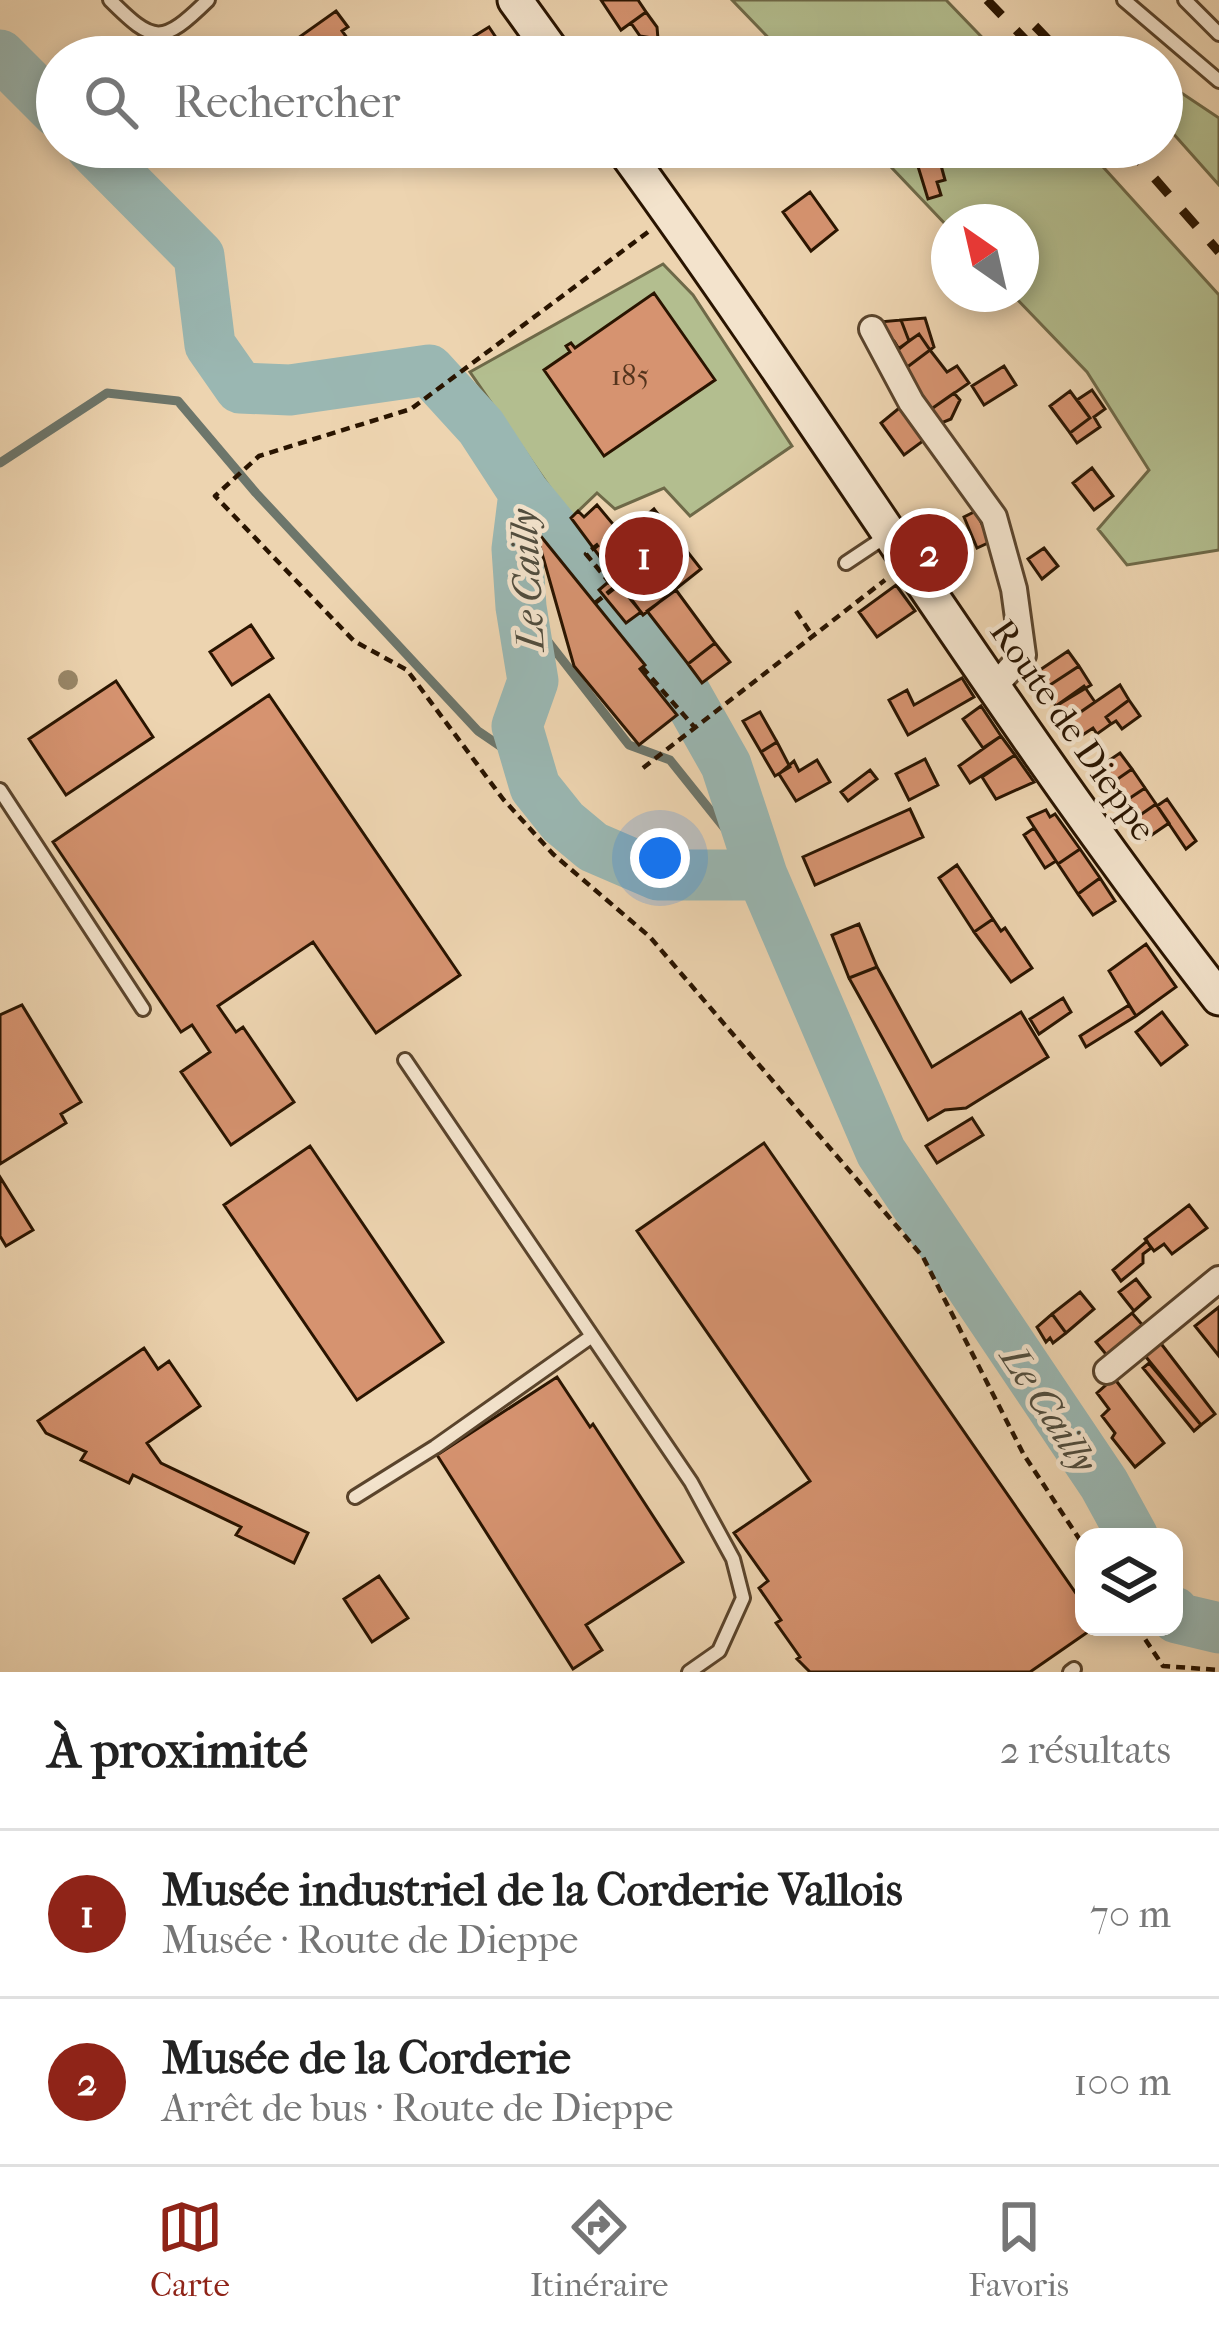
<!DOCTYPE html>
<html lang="fr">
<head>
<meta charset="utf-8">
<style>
  :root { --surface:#fff; --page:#f6f6f6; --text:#222; --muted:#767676; --line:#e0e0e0; --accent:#8f2418 }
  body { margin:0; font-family:"IM FELL French Canon",serif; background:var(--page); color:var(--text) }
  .controls { position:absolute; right:36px; bottom:36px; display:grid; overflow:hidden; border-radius:24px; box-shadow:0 6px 18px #0003 }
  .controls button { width:108px; height:108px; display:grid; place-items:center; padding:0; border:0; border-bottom:3px solid var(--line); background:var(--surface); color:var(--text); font:60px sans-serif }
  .compass { position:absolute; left:931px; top:204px; width:108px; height:108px; border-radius:50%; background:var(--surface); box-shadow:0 6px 18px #0003; rotate:326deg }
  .you { position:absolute; left:660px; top:858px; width:42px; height:42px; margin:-30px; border:9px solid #fff; border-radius:50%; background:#1a73e8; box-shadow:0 0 0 18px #1a73e833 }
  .badge { display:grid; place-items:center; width:78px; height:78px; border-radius:50%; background:var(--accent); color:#fff; font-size:39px; font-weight:700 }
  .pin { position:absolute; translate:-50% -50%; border:6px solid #fff; box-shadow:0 3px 12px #0006 }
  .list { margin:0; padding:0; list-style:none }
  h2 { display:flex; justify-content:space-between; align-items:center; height:156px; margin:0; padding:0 48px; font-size:51px }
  h2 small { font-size:39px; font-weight:400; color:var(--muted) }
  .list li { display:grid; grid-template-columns:78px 1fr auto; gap:36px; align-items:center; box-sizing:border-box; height:168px; padding:0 48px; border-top:3px solid var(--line) }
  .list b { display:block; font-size:45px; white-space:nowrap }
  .list p { margin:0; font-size:39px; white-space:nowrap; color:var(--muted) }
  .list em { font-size:39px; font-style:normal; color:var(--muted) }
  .icon { flex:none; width:66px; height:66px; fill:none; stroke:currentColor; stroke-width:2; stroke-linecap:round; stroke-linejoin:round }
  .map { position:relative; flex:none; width:1219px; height:1672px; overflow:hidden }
  .search { position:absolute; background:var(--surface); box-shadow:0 6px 18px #0003; left:36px; right:36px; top:36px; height:132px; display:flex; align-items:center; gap:30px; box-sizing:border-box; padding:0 42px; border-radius:66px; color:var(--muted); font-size:45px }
  .sheet { height:492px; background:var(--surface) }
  nav { display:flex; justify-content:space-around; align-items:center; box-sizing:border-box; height:168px; border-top:3px solid var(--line); background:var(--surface); font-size:33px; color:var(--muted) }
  nav a { display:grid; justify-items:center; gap:6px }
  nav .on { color:var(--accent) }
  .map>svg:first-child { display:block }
  .green { fill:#b3be8f; stroke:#6e6948; stroke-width:3 }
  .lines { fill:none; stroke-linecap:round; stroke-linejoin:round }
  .stream { stroke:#6d766b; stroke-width:9 }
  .river { stroke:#9ab7b2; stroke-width:51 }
  .building { fill:#d69370; stroke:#291400; stroke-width:3 }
  .lane-casing { stroke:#5a442c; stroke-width:18 }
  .street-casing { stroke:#5a442c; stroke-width:30 }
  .secondary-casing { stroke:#291400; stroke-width:39 }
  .path { stroke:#291400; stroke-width:4.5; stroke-dasharray:9 6; stroke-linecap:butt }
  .lane { stroke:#f3e3cc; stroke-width:12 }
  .street { stroke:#f3e3cc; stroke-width:24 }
  .secondary { stroke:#f3e3cc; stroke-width:33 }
  .rail { stroke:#291400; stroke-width:9; stroke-dasharray:21 21; stroke-linecap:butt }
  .tree { fill:#988667 }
  .labels { text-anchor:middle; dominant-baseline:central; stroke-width:9; stroke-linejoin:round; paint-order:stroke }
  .number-label { font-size:30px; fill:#54341c }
  .street-label { font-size:36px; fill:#291400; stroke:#f3e3cc }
  .water-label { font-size:39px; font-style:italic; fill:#514d3e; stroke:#f3e3cc }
</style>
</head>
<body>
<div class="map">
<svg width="1219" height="1672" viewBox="0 0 1219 1672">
  <rect width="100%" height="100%" fill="#edd4b0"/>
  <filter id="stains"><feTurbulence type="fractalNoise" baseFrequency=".00167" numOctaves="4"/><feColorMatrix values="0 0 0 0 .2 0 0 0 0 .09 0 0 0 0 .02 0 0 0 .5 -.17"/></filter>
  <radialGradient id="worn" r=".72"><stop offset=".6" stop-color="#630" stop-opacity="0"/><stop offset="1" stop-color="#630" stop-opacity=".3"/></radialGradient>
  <path class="green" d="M732,0H946L1001,57H787Z
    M1162,80L1219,118V185L1162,121Z
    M872,147H1085L1219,295V550L1127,565L1098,529L1149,470L1087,372L1012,294H1021V222H949V228Z
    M663,264L693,295L792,446L690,516L664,488L615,509L597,493L571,518L470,372Z"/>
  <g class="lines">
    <path class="stream" d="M0,463L107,393L178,401L256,493L478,731L528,765
      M521,607L629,745L670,760L762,875"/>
    <path class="river" d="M0,55L57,112
      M91,147L199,256L210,345L240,388L290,390L429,370L481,427L524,493L517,549L521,607L533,681L517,726L535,787L563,822L593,847L658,875H762L881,1152L1104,1484L1133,1537
      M524,493L678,680L726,765L762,875
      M1174,1612L1177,1618L1219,1628"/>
  </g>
  <path class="building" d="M601,0H638L646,12L621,30Z
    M336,11L348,27L342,31L361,57H322L316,50L310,54L298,38Z
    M646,12L657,27L658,39L640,36L631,23Z
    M489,27L509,57H461L455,48Z
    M912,147H936L945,180L937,182L941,195L928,199Z
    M810,192L837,230L811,251L783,212Z
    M654,293L715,380L604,456L544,370L570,352L566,346L571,343L575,348Z
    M925,318L934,347L930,350L919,334L909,341L901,320Z
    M901,320L909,341L899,349L894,341H889L879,322Z
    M919,334L930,350L902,371L891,354Z
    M930,350L947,372L957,366L969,383L930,410L902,371Z
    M1004,366L1016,385L984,405L972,386Z
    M1092,390L1105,409L1094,417L1100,427L1077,443L1070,433L1090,418L1077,400Z
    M1070,391L1090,418L1070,433L1050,406Z
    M954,393L960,400L951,419L939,424L930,410Z
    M903,405L927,438L904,455L881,423Z
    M1092,468L1113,496L1094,510L1073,483Z
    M597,505L622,535L654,509L701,569L643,615L571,518L578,511L584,517Z
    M976,511L990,542L977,548L964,517Z
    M535,529L645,665L640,669L677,715L639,745L574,666Z
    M1044,548L1058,566L1042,579L1028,559Z
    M613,578L641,612L626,623L599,590Z
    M896,585L915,611L877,637L859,612Z
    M676,590L715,643L688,664L647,611Z
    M251,625L273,658L232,685L210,652Z
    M715,643L730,662L702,683L688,664Z
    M1068,651L1079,666L1044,689L1034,674Z
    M1079,666L1091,685L1056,706L1044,689Z
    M962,678L974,697L908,735L889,700L907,690L914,705Z
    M116,681L153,737L66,795L29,739Z
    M1120,685L1129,700L1106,717L1111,724L1097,734L1093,728L1078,738L1066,722Z
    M1084,686L1095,702L1066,722L1056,706Z
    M269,695L460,975L376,1033L313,942L218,1006L236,1032L243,1027L294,1102L231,1145L181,1072L210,1052L192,1025L181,1032L53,842Z
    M1129,700L1140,716L1122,729L1116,721L1111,724L1106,717Z
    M981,706L1001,736L983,748L963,719Z
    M760,712L777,742L761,752L743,721Z
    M1001,736L1015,755L970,783L959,766Z
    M777,742L790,767L775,776L761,752Z
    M1120,753L1132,769L1109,785L1098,768Z
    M1015,755L1034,782L996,799L982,777Z
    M925,759L938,785L909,800L896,774Z
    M817,760L830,782L796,801L779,774L794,761L799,771Z
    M1132,769L1145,788L1121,804L1109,785Z
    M870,770L877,779L848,801L841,792Z
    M1145,788L1156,804L1133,820L1121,804Z
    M1167,799L1196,841L1186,849L1157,806Z
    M1156,804L1169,823L1146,839L1133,820Z
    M910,809L923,837L815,885L803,857Z
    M1046,810L1050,817L1055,814L1080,849L1058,864L1028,818Z
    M1034,828L1056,861L1045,868L1024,835Z
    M1080,849L1100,878L1078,894L1058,864Z
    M957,865L993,919L974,932L939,878Z
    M1100,878L1115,901L1093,915L1078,894Z
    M993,919L1001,931L1005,928L1032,968L1011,982L974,932Z
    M859,924L877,967L849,978L832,935Z
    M1146,944L1176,987L1136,1016L1109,971Z
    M877,967L932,1067L1021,1012L1048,1057L966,1108L945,1110L928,1120L849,978Z
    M1063,998L1071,1012L1039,1034L1030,1019Z
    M22,1005L81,1102L61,1114L66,1123L0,1164V1015Z
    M1129,1005L1136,1016L1086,1047L1080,1036Z
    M1162,1012L1187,1045L1161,1065L1136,1032Z
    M972,1118L983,1135L937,1163L926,1146Z
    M764,1143L1084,1605V1627H1095L1030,1672H810L797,1659L800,1657L776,1623L781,1620L759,1588L768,1581L734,1533L810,1481L637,1231Z
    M310,1146L443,1342L357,1400L224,1205Z
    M0,1177L33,1230L6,1246L0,1236Z
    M1189,1205L1207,1228L1172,1254L1164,1244L1154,1251L1145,1239Z
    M1147,1241L1151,1248L1143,1254V1263L1121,1281L1113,1270Z
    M1136,1279L1150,1297L1134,1311L1119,1292Z
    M1080,1292L1094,1309L1066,1333L1052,1314Z
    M1219,1307V1356L1195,1326Z
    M1132,1313L1146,1329L1109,1358L1096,1342Z
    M1052,1314L1066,1333L1053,1343L1050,1338L1046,1342L1037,1327Z
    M1159,1341L1215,1414L1201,1425L1142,1352Z
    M144,1348L158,1369L169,1361L200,1406L147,1443L161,1463L308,1533L294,1563L236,1535L241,1527L133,1475L129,1483L81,1460L86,1452L46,1433L38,1421Z
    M1149,1363L1201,1425L1194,1431L1143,1368Z
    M557,1377L590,1427L593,1424L683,1562L586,1625L602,1650L573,1669L437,1455Z
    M1114,1378L1164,1443L1135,1467L1112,1438L1115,1433L1102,1416L1109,1409L1097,1393Z
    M379,1576L408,1618L372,1642L344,1599Z"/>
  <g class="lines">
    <defs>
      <path id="lane" d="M110,0C154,44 162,45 208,0
        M1124,0L1219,81
        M1185,0L1219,34
        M846,563L885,537
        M0,790L143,1009
        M405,1060L691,1482L733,1559L743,1598L719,1651L689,1672
        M355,1497L435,1447L592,1336
        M1070,1672L1074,1669"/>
      <path id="street" d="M872,329L911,402L994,517L1014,589L1023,655L993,688
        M1107,1371L1219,1279"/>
      <path id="secondary" d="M515,0L556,57
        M622,147C826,427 1006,724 1219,998"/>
    </defs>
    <use href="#lane" class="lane-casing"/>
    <use href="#street" class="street-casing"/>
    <use href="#secondary" class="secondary-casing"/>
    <path class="path" d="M648,232L411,409L259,456L215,496L354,641L407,670L503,799L553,854L650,937L923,1257L1024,1455L1084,1546
      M595,603L614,588L586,554L621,527
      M796,611L812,635
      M642,667L696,729
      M643,768L885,580
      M1137,1627L1163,1666L1219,1670"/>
    <use href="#lane" class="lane"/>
    <use href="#street" class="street"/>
    <use href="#secondary" class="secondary"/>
    <path class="rail" d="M987,0L1042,57
      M1035,26L1065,57
      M1127,147L1219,252"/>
  </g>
  <circle class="tree" cx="68" cy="680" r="10"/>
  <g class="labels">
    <g class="number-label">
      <text x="630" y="375">185</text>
    </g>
    <g class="street-label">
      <text transform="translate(1073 730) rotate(55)">Route de Dieppe</text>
    </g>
    <g class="water-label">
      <text transform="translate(527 580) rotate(-93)">Le Cailly</text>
      <text transform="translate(1049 1409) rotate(57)">Le Cailly</text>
    </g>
  </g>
  <rect width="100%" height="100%" filter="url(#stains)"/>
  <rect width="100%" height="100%" fill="url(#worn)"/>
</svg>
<div class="controls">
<button><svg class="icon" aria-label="layers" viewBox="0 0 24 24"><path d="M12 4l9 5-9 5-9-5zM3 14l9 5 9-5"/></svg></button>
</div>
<svg class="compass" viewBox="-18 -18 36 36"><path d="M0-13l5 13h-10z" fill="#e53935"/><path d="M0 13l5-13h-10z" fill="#767676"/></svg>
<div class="you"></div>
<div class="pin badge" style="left:644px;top:556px">1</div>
<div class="pin badge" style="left:929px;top:553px">2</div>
<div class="search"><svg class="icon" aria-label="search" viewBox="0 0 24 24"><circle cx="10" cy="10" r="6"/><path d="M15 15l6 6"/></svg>Rechercher</div>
</div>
<section class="sheet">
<h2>À proximité<small>2 résultats</small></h2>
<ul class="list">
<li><span class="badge">1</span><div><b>Musée industriel de la Corderie Vallois</b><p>Musée · Route de Dieppe</p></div><em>70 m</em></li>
<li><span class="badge">2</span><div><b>Musée de la Corderie</b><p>Arrêt de bus · Route de Dieppe</p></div><em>100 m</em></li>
</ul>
</section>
<nav>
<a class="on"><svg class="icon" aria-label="map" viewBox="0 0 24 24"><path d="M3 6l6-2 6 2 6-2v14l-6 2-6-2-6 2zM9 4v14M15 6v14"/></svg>Carte</a>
<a><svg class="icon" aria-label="directions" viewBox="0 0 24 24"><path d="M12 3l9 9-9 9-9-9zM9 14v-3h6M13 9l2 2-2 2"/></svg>Itinéraire</a>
<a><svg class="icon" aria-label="saved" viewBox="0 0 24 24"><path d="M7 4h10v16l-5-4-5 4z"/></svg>Favoris</a>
</nav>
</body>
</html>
